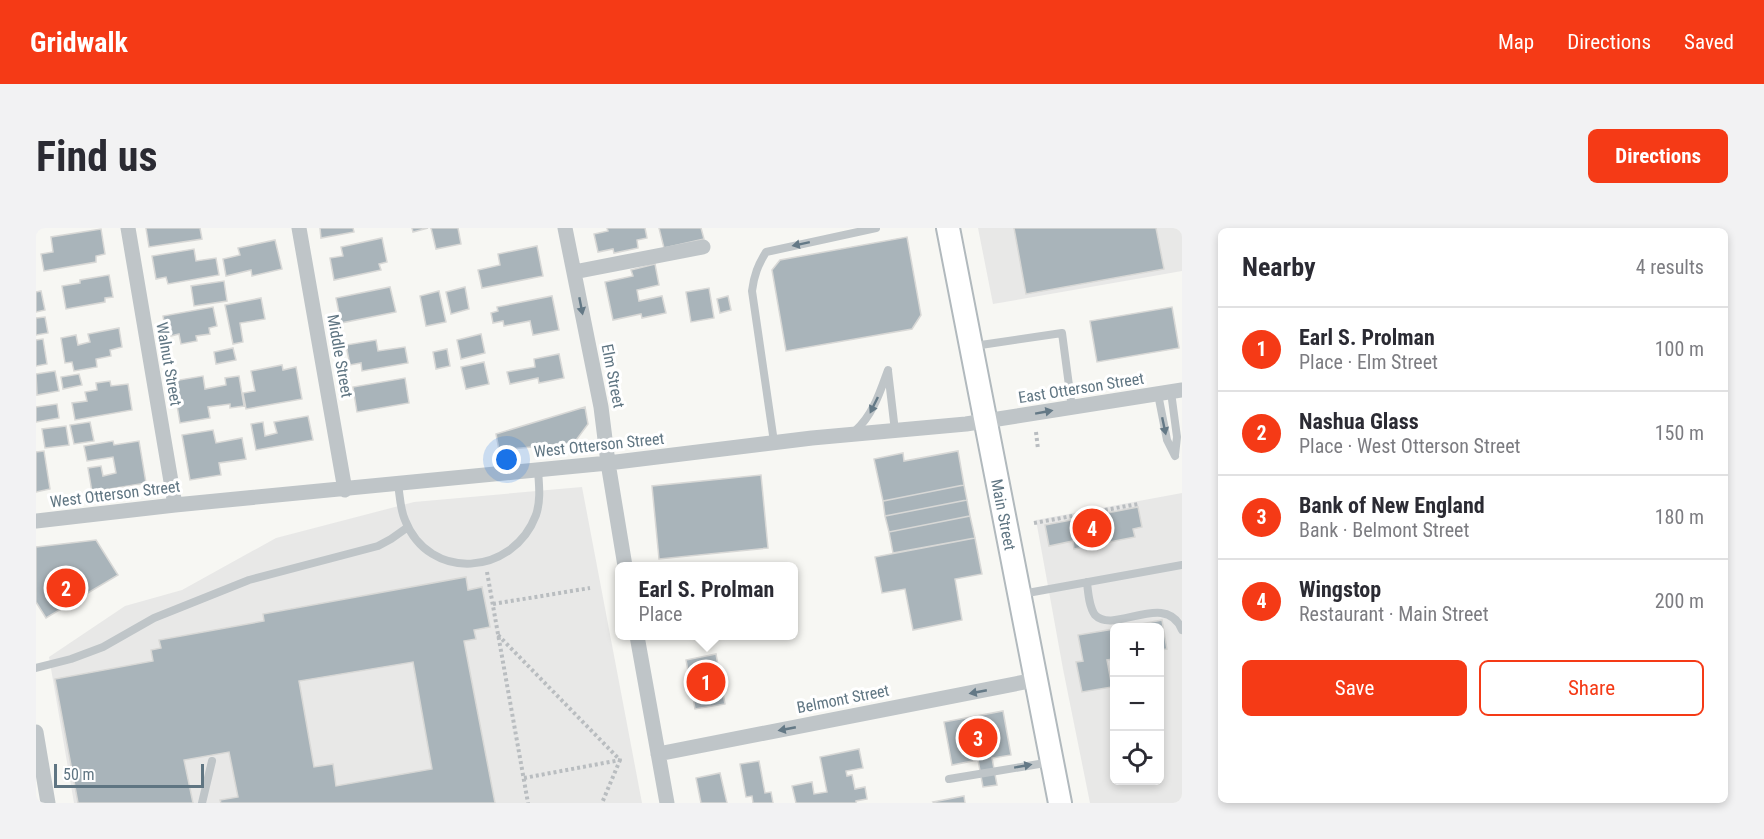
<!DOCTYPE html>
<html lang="en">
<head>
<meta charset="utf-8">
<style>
  :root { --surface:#fff; --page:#f2f2f3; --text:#2b2b33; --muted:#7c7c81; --line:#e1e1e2; --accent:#f53a16 }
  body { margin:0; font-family:"Roboto Condensed",sans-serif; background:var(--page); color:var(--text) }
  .controls { position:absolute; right:18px; bottom:18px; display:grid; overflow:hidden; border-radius:9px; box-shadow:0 3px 9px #0003 }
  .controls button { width:54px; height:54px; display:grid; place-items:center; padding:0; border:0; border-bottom:2px solid var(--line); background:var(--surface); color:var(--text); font:30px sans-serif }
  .scale { position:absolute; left:18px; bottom:15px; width:150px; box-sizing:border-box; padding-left:6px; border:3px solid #5f7582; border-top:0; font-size:16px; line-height:21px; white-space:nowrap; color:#5f7582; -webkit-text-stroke:4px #fff; paint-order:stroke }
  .you { position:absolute; left:471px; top:232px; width:21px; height:21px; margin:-15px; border:4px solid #fff; border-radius:50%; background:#1a73e8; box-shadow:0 0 0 9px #1a73e833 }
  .badge { display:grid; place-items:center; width:39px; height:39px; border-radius:50%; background:var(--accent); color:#fff; font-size:20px; font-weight:700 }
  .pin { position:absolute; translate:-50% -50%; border:3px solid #fff; box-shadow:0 2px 6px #0006 }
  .popup { position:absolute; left:579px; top:334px; width:183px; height:78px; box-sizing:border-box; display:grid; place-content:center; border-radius:9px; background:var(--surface); filter:drop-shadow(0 2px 4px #0005); font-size:20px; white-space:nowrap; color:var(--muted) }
  .popup b { font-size:22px; color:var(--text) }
  .popup::after { content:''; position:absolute; left:50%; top:100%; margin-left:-12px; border:12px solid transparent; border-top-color:var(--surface) }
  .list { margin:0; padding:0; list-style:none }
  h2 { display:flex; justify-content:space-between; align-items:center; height:78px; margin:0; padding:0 24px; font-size:26px }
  h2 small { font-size:20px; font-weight:400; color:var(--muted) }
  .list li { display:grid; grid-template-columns:39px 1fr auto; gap:18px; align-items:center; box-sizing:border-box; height:84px; padding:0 24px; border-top:2px solid var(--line) }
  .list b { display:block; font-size:22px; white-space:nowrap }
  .list p { margin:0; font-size:20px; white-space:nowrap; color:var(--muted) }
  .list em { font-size:20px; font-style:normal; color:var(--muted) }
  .actions { display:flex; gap:12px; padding:18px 24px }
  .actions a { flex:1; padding:14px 0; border:2px solid var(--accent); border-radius:9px; text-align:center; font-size:21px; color:var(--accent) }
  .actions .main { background:var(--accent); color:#fff }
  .icon { flex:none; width:33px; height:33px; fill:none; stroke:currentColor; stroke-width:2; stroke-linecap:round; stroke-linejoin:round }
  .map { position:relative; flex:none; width:1146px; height:575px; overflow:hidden; border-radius:9px }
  header { display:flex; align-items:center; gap:36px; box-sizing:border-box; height:84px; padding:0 30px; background:var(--accent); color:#fff }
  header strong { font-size:28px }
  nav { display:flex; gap:33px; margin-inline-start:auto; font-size:21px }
  .intro { display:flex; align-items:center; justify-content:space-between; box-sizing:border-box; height:144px; padding:0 36px }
  h1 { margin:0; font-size:42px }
  .button { padding:15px 27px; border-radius:9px; background:var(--accent); color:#fff; font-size:21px; font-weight:700 }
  main { display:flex; gap:36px; padding:0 36px }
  aside { flex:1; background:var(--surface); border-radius:9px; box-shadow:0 3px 9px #0003 }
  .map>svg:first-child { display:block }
  .built { fill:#e8e8e7; fill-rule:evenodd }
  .building { fill:#a9b4ba; stroke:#d8d8d6; stroke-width:1.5; fill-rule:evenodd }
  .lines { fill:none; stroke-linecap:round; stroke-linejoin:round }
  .secondary-casing { stroke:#b1b9bd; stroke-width:26 }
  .path { stroke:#b9bdc0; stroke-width:4; stroke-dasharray:3 3; stroke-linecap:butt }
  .lane { stroke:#bfc5c8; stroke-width:8 }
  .street { stroke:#bfc5c8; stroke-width:15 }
  .secondary { stroke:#fff; stroke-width:22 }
  .oneway { fill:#647986 }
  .labels { text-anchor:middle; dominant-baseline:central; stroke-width:6; stroke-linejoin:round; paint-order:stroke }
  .street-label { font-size:16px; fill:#5f7582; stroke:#fff }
</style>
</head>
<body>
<header>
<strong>Gridwalk</strong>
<nav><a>Map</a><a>Directions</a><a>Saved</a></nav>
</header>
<div class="intro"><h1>Find us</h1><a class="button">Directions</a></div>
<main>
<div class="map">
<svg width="1146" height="575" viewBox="0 0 1146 575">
  <rect width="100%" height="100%" fill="#f7f7f3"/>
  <path class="built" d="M942,0H1146V43L957,76Z
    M546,259L606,575H38L13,429L89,378L146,362L240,310L378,274Z
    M1146,265V575H1054L1027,441L1000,292ZM1078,400H1124V552H1078Z"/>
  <path class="building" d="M110,0H164L166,11L113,19Z
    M284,0H317L318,4L285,10Z
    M376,0H392L377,4Z
    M395,0H422L425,16L400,21Z
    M571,0H609L611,10L601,12L602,20L578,25L577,21L562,24L558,6L572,3Z
    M623,0H665L668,11L628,20Z
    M978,0H1120L1128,41L990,66Z
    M65,1L69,26L60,28V34L8,43L5,26L17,24L15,9Z
    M871,9L885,87L876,101L750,123L736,42L744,32Z
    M346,10L351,34L343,36L345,42L298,52L294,30L307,28L305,19Z
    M239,12L246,41L216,48L215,42L190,48L187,31L204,27L202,20Z
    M501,18L507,48L446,60L442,42L464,37L462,26Z
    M158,21L160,33L180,30L183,47L132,56L130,49L120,51L116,28Z
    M619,36L623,57L601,62L603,73L626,68L630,85L606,90L605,86L577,92L569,54L597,48L595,42Z
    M73,47L77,69L69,70V74L30,81L26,58L44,55V52Z
    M188,53L191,73L158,78L155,58Z
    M354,59L360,84L305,95L300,70Z
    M429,59L433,81L415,86L410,64Z
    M673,60L678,90L655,94L650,64Z
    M5,63L9,82L0,84V64Z
    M403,63L410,94L390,98L384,68Z
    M516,68L523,102L497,107L494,93L468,98L467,93L457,95L455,85L462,83L461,79Z
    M692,68L695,82L684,85L681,71Z
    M225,70L229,91L204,95L207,114L197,116L189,77Z
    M177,79L181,98L173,100L174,106L160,108L161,113L145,116L143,106L131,109L127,88Z
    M1136,79L1143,120L1061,134L1054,93Z
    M9,89L12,105L0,107V90Z
    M83,100L86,119L74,122L75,128L60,131L61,139L38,143L36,134L29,135L25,110L40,107L42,117L54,114L52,106Z
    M445,106L449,125L425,131L421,112Z
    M7,111L11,136L0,138V112Z
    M340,112L342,123L369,119L372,135L326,143L325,135L314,137L310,117Z
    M197,120L200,132L180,136L178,124Z
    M411,121L414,138L400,141L397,124Z
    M523,126L528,150L503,155L502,150L474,156L471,144L499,139L498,131Z
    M448,134L453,156L430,161L425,139Z
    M246,137L247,142L260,139L266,171L210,181L207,165L219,163L215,143Z
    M19,143L23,163L1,167L0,146Z
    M43,146L46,157L27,161L25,149Z
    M167,148L169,161L190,157L189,150L203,148L208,178L194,180V176L172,179L174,190L144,195L137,153Z
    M369,150L373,175L321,184L317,159Z
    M74,153L75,158L92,156L96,182L39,192L36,175L51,173L49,164L61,162L60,155Z
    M21,176L23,190L0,194V179Z
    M549,179L552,196L538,215L463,222L460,206Z
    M272,188L277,212L220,222L215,196L227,194L229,208L241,205L238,194Z
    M54,194L58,213L38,216L34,197Z
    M30,198L33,217L9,220L6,201Z
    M177,202L180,215L206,210L210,231L183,235L185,247L154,252L146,207Z
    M77,213L78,217L103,213L110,255L56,264L52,240L65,238L67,248L80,245L77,229L51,233L48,218Z
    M8,223L14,261L0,264V224Z
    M922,223L928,257L847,273L838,231L867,225L868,233Z
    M725,247L732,320L623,331L616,258Z
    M928,257L931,272L849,288L847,273Z
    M931,272L934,288L853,304L849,288Z
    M1102,279L1106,299L1097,301L1099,309L1038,321L1037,313L1013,318L1009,297Z
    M934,288L939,310L857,325L853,304Z
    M939,310L946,346L919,351L926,392L877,402L869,361L846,365L839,329Z
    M60,312L82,347L10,390L0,374V319Z
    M430,349L432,362L446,359L454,399L438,402L440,411L428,413L459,575H185L184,572L202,569L193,524L148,532L157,575H42L19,451L117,433L115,422L125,420L123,412L228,393L227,386ZM377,434L396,541L300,558L297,536L278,539L263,453Z
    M1126,392L1131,421L1124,422V400H1085Z
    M1078,401V431L1071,432L1076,459L1046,464L1040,434L1047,433L1042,407Z
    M680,426L689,476L659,481L650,432Z
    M967,483L975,527L956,530L961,557L947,559L942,532L916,537L908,494Z
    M823,521L827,540L810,543L811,548L816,547L819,561L829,559L831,571L820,573V575H760L756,558L776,554L778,566L791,564L784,529Z
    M723,533L729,565L735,564L737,575H717L716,568L710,569L704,536Z
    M684,545L691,575H665L660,550Z
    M928,568L929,575H898L897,574Z"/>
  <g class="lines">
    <defs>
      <g id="secondary">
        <path id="s1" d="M912,0L1024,575"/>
      </g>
    </defs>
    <use href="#secondary" class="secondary-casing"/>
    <path class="path" d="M1000,204L1002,221
      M998,295L1102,276
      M451,344L492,575
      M457,376L554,360
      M462,407L584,532L566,575
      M488,550L584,532"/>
    <path class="lane" d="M938,118L1026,105L1036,180
      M852,143L859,203
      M1135,164L1141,209L1139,227
      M1122,166L1131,212L1139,228
      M819,203C837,187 844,164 852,142
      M738,214L716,63C718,47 722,37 730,24L840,0
      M362,256C364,268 364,281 369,292C393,354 477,348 500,287C505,272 503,257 502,242
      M1051,354C1052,364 1053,379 1059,387C1078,407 1130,362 1146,402
      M986,366L1146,337
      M0,440L35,431L67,419L118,390L213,352L342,318L355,311L372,299
      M913,551L1015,534
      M166,575L176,533"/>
    <path class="street" d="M92,0L139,277
      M263,0L309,262
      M529,0L565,179L572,235L589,338
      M538,44L667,19
      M0,293L139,277L572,235L776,210L930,196L1146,162
      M601,408L631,575
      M0,504L12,575
      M622,526L999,452"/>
    <use href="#secondary" class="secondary"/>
  </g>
  <defs><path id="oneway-solid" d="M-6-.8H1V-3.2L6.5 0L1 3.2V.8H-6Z" transform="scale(1.5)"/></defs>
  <g class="oneway">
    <use href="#oneway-solid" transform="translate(765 16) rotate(168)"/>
    <use href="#oneway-solid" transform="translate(545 78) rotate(79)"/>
    <use href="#oneway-solid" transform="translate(838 177) rotate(116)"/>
    <use href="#oneway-solid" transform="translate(1008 184) rotate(-10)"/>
    <use href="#oneway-solid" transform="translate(1128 198) rotate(78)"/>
    <use href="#oneway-solid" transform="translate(942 464) rotate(169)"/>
    <use href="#oneway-solid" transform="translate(751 501) rotate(169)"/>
    <use href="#oneway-solid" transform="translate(987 538) rotate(-10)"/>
  </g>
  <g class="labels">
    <g class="street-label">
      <text transform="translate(304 128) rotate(80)">Middle Street</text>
      <text transform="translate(133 136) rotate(80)">Walnut Street</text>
      <text transform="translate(577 148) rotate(79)">Elm Street</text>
      <text transform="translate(1045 160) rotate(-9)">East Otterson Street</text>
      <text transform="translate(563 217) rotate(-6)">West Otterson Street</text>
      <text transform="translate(79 266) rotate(-7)">West Otterson Street</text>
      <text stroke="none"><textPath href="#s1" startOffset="292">Main Street</textPath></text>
      <text transform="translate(807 471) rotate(-11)">Belmont Street</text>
    </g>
  </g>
</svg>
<div class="controls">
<button>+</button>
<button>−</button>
<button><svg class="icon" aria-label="locate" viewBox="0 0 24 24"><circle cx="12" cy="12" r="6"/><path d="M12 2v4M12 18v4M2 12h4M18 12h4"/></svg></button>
</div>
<div class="scale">50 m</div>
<div class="you"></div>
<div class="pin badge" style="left:670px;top:454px">1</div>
<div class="popup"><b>Earl S. Prolman</b>Place</div>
<div class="pin badge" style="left:30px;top:360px">2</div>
<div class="pin badge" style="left:942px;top:510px">3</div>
<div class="pin badge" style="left:1056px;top:300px">4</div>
</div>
<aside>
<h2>Nearby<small>4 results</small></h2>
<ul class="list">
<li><span class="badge">1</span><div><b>Earl S. Prolman</b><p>Place · Elm Street</p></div><em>100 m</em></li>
<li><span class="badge">2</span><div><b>Nashua Glass</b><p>Place · West Otterson Street</p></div><em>150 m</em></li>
<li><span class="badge">3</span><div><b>Bank of New England</b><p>Bank · Belmont Street</p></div><em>180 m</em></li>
<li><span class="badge">4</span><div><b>Wingstop</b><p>Restaurant · Main Street</p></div><em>200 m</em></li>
</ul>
<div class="actions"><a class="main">Save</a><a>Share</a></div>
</aside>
</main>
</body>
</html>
